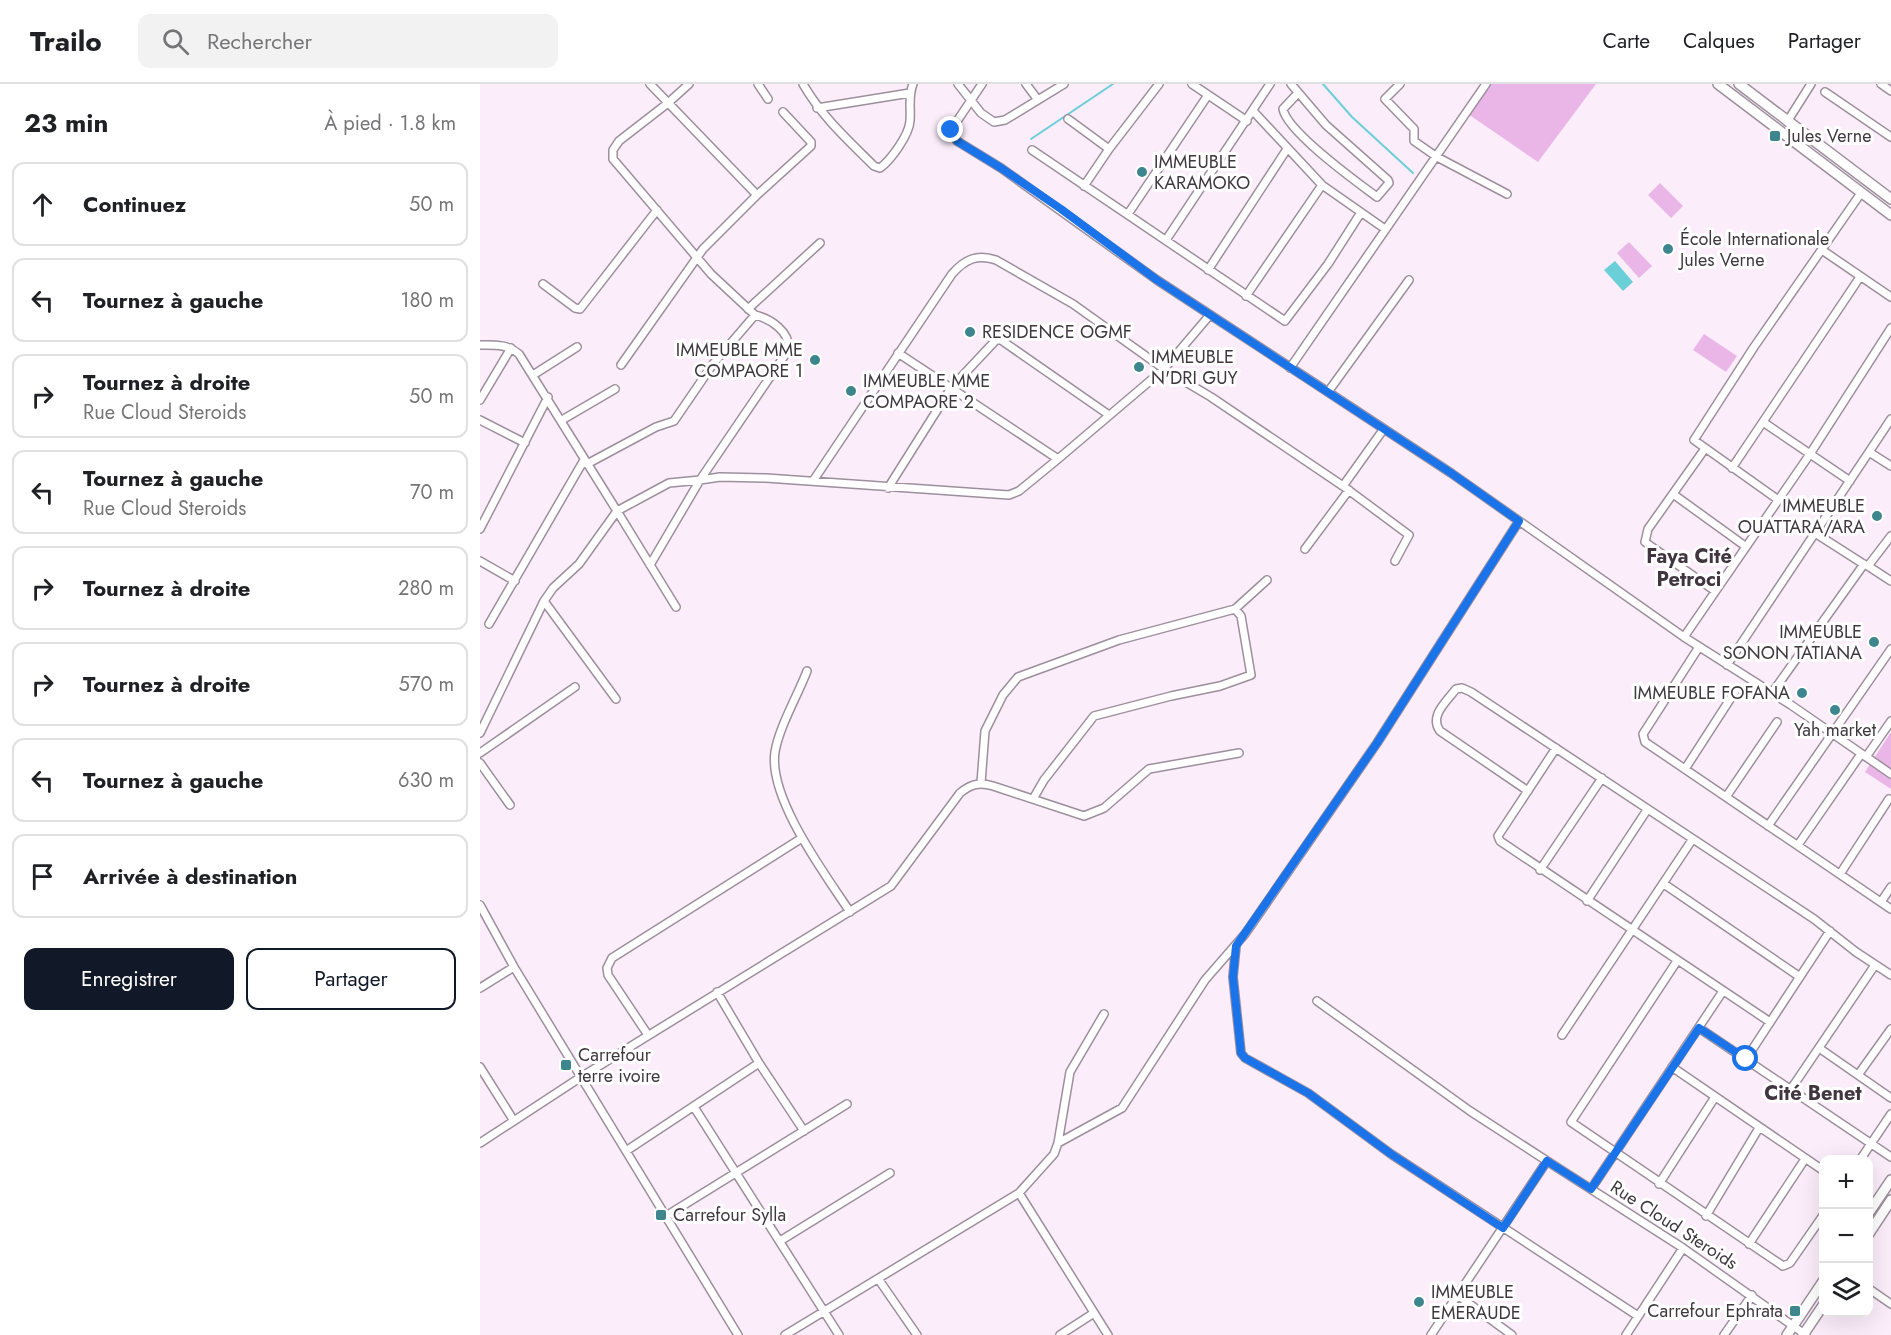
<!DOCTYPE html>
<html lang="fr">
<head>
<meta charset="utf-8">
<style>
  :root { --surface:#fff; --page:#f2f2f2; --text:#202124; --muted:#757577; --line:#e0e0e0; --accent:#111827 }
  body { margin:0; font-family:Jost,sans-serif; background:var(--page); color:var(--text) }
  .controls { position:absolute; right:18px; bottom:18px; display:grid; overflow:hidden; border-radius:12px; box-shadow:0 6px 24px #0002 }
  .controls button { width:54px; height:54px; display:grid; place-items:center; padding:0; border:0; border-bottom:2px solid var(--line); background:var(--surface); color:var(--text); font:30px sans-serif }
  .stop { position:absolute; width:18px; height:18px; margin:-14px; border:4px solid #1a73e8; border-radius:50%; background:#fff }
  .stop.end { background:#1a73e8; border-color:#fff; box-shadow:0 2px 6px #0008 }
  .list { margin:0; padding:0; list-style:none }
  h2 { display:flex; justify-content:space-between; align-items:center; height:78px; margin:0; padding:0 24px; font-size:26px }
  h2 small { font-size:20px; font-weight:400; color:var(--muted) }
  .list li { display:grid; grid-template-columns:39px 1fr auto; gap:18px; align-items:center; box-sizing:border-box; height:84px; margin:0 12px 12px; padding:0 12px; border:2px solid var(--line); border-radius:12px }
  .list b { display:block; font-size:22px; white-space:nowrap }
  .list p { margin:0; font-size:20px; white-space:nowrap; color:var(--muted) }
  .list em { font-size:20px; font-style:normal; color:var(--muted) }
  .actions { display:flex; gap:12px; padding:18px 24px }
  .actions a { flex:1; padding:14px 0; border:2px solid var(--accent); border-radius:12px; text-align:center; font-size:21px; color:var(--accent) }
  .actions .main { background:var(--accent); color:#fff }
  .icon { flex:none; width:33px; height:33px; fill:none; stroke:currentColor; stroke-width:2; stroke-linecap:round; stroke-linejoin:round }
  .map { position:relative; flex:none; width:1411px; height:1251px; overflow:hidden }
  header { display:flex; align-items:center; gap:36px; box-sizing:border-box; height:84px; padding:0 30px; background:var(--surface); border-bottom:2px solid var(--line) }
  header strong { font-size:28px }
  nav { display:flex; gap:33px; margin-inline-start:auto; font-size:21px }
  .search { width:420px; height:54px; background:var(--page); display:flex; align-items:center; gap:15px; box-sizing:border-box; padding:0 21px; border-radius:12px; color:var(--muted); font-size:22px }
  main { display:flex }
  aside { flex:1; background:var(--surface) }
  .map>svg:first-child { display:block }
  .green { fill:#eab6e8 }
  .water { fill:#6bcfd8 }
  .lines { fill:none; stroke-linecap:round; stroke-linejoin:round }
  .stream { stroke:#6bcfd8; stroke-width:2 }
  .street-casing { stroke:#9d8f9c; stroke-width:10 }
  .secondary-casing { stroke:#9d8f9c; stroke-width:12 }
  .street { stroke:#fff; stroke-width:7 }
  .secondary { stroke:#fff; stroke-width:9 }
  .route { stroke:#1a73e8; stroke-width:8 }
  .poi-dot { fill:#3e868d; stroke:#fff; stroke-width:2 }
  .labels { text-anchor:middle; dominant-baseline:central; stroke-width:6; stroke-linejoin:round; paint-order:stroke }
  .poi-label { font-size:18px; fill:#3f393e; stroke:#fff; text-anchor:start }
  .street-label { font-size:18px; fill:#3f393e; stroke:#fff }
  .neighbourhood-label { font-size:20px; font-weight:bold; fill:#413540; stroke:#fff }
</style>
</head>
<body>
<header>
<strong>Trailo</strong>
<div class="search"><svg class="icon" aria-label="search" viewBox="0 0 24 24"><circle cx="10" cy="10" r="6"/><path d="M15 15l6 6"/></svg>Rechercher</div>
<nav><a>Carte</a><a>Calques</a><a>Partager</a></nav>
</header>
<main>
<aside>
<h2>23 min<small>À pied · 1.8 km</small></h2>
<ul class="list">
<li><svg class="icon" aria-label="ahead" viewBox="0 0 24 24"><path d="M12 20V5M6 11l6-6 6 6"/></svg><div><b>Continuez</b></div><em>50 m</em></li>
<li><svg class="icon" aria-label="left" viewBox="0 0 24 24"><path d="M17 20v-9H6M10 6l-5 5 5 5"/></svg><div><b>Tournez à gauche</b></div><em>180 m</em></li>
<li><svg class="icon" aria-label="right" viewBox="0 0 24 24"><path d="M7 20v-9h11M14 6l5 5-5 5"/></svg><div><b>Tournez à droite</b><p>Rue Cloud Steroids</p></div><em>50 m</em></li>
<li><svg class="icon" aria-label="left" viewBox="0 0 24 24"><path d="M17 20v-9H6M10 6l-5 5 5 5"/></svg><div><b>Tournez à gauche</b><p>Rue Cloud Steroids</p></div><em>70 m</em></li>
<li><svg class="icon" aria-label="right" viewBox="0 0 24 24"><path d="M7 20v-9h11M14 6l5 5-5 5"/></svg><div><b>Tournez à droite</b></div><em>280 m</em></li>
<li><svg class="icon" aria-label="right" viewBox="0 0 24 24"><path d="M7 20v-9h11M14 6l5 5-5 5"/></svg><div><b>Tournez à droite</b></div><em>570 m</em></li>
<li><svg class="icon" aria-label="left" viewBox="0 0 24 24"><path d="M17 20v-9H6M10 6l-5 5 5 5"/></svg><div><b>Tournez à gauche</b></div><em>630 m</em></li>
<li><svg class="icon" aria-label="arrive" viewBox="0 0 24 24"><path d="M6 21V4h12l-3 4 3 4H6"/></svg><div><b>Arrivée à destination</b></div></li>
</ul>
<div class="actions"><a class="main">Enregistrer</a><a>Partager</a></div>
</aside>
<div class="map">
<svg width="1411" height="1251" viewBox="0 0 1411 1251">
  <rect width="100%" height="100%" fill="#fcedfb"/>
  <path class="green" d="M1011,0H1116L1058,78L988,30Z
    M1180,99L1203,122L1191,134L1168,111Z
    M1149,158L1172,182L1159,194L1137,169Z
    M1224,250L1257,272L1246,288L1213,266Z
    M1411,648V705L1385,688Z"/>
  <path class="water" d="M1135,177L1153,198L1143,207L1124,186Z"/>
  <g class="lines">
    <path class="stream" d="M843,0L872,33L933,89
      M551,55L633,0"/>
    <defs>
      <path id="street" d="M278,0L288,15
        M323,0C342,33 368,56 394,82L400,84C411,76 429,51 430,37C431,24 428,12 433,0
        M478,0L501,29L514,38L525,36L584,0
        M502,0L471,46L477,57L521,84L677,196L848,308L929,196
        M546,0L558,16
        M712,0L767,37
        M811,0L846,41L908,96L909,99L897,113C877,98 807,48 803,25L818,9
        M920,0L905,15L934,45V57L957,73L1027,110
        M1401,0L1411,7
        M1345,8L1411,53
        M337,24L430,9
        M774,28L842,101L905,145
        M588,35L629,65
        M1307,38L1331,0
        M552,66L805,237L848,180L880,130
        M604,102L629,65L679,0
        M277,111L331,62V58L303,28
        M648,130L728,11
        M686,156L790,0
        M1342,166L1411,213
        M728,186L807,65
        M63,200L95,224L100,225L177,126
        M766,212L842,101
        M268,225L340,159
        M0,261C16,261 27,260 39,270L137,427L99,480L73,504L64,517L0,649
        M418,269L578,375
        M141,281L223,165L277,111L170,0
        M810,284L1006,0
        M53,291L97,263
        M848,308L971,389L1204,553L1311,621L1411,690
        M0,316L31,264
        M0,336L45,359
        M82,336L135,305
        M1283,338L1370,397
        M1224,366L1168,445L1165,458L1235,507
        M1389,368L1411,382
        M107,380L176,343L194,337L233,280L275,231
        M1252,384L1380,193
        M333,397L472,190C485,175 497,170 516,176L593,220L684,285L731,313L863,402L929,451L915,477
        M863,402L903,346
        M408,404L471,304L516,256H521L629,331
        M1193,410L1265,462
        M1297,415L1214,356L1274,263L1381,109
        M0,445L68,313
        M1335,449L1385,481
        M1411,452L1388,482L1411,497
        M825,465L869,406
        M0,477L35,497
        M170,481L220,396L240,393L286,394L529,411L539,407L578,375L684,285L729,232
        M64,517L136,615
        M196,523L137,427L189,399L220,396L309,265C309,247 291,235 275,231L231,190L133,75V66L139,57L188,19L209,0
        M9,540L104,376
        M1204,553L1330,370L1411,244
        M1219,563L1163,650L1165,658L1411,825
        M1247,581L1411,335
        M327,587C318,611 299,643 295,668C288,714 345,790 370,828
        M1292,609L1384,480
        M1076,664L1018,752L1020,757L1290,938
        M0,669L95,603
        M1386,673L1411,637
        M0,679L30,721
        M1205,685L1256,606
        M501,699L505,647L523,611L538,593L639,556L755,525L787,496
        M1048,707L960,647C949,632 966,618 976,605L982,604L991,608L1334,835L1376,868L1411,891
        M1246,713L1297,638
        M553,715L564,696L614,632L691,612L740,602L771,591L761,532L755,525
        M1288,742L1411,565
        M1318,761L1381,670
        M1060,786L1122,694
        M1360,790L1409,715
        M1184,800L1320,893
        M1107,817L1167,726
        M1401,818L1411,803
        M0,821L34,883L258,1251
        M756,862L753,893L761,969L765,974L828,1009L911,1070L1158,1232
        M1197,877L1091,1038L1303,1182L1310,1179L1344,1130
        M0,904L34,883
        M237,908L279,979L324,1047
        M837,917L990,1027L1067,1077
        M1219,944L1411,1073
        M168,951L128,891L127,884L132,874L322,754
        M1082,951L1212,756
        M1339,964L1411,1014
        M1266,975L1350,847
        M0,983L34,1037
        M1192,983L1344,1087
        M1378,991L1411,945
        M1311,1005L1395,881
        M214,1023L359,1251
        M0,1059L101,993L411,802L480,709C491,700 499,698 513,702L604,732L624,724L669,685L759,669
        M578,1059L642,1024L725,896L765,850L897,659L1039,437
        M146,1067L279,979
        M1380,1076L1411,1030
        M1179,1100L1235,1013
        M1111,1105L1243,907
        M539,1109L628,1251
        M186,1132L367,1020
        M1226,1132L1279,1044
        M300,1157L410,1089
        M1269,1160L1325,1075
        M399,1196L437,1251
        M1388,1204L1411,1220
        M976,1210L1032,1251
        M305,1251L539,1109L574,1070L578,1059L590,988L624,930
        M580,1251L614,1229
        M951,1251L1067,1077L1203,1164L1326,1251
        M1146,1251L1203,1164
        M1244,1251L1272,1211"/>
      <path id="secondary" d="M1238,0L1411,131
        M1259,0L1411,115
        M1388,1130L1411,1096
        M1388,1151L1411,1116
        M1307,1251L1344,1196
        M1323,1251L1344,1220"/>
    </defs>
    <use href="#street" class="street-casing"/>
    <use href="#secondary" class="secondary-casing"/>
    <use href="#street" class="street"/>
    <use href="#secondary" class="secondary"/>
  </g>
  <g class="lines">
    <path class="route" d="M471,46L477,57L521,84L581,125L677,196L971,389L1039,437L897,659L756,862L753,893L761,969L765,974L828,1009L911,1070L1023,1144L1067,1077L1111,1105L1219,944L1266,975"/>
  </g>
  <g class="poi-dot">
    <rect x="1289" y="46" width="12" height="12" rx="3"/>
    <circle cx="662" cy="88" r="6"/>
    <circle cx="1188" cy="165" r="6"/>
    <circle cx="490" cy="248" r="6"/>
    <circle cx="335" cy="276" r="6"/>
    <circle cx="659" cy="283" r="6"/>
    <circle cx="371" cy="307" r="6"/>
    <circle cx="1397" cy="432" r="6"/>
    <circle cx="1394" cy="558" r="6"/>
    <circle cx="1322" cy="609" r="6"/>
    <circle cx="1355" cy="626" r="6"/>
    <rect x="80" y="975" width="12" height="12" rx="3"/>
    <rect x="175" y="1125" width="12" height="12" rx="3"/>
    <circle cx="939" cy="1218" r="6"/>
    <rect x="1309" y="1221" width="12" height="12" rx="3"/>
  </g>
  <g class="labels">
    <g class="poi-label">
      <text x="1307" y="52">Jules Verne</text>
      <text x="674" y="78">IMMEUBLE<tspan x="674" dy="21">KARAMOKO</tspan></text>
      <text x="1200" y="155">École Internationale<tspan x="1200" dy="21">Jules Verne</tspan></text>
      <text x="502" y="248">RESIDENCE OGMF</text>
      <text x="323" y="266" text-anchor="end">IMMEUBLE MME<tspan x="323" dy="21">COMPAORE 1</tspan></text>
      <text x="671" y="273">IMMEUBLE<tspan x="671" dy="21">N'DRI GUY</tspan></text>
      <text x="383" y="297">IMMEUBLE MME<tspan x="383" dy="21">COMPAORE 2</tspan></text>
      <text x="1385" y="422" text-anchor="end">IMMEUBLE<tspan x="1385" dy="21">OUATTARA/ARA</tspan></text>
      <text x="1382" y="548" text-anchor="end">IMMEUBLE<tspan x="1382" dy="21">SONON TATIANA</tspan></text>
      <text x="1310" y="609" text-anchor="end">IMMEUBLE FOFANA</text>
      <text x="1355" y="646" text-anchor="middle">Yah market</text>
      <text x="98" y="971">Carrefour<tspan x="98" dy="21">terre ivoire</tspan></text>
      <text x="193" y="1131">Carrefour Sylla</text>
      <text x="951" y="1208">IMMEUBLE<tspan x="951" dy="21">EMERAUDE</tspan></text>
      <text x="1303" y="1227" text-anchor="end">Carrefour Ephrata</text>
    </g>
    <g class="street-label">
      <text transform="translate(1194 1141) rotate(33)">Rue Cloud Steroids</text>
    </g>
    <g class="neighbourhood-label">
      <text x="1209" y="472">Faya Cité<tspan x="1209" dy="23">Petroci</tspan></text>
      <text x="1333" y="1009">Cité Benet</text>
    </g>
  </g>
</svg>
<div class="controls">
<button>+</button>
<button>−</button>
<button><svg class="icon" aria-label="layers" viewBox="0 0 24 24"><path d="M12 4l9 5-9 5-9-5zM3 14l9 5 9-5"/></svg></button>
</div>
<div class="stop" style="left:1266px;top:975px"></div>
<div class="stop end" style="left:471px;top:46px"></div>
</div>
</main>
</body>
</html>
